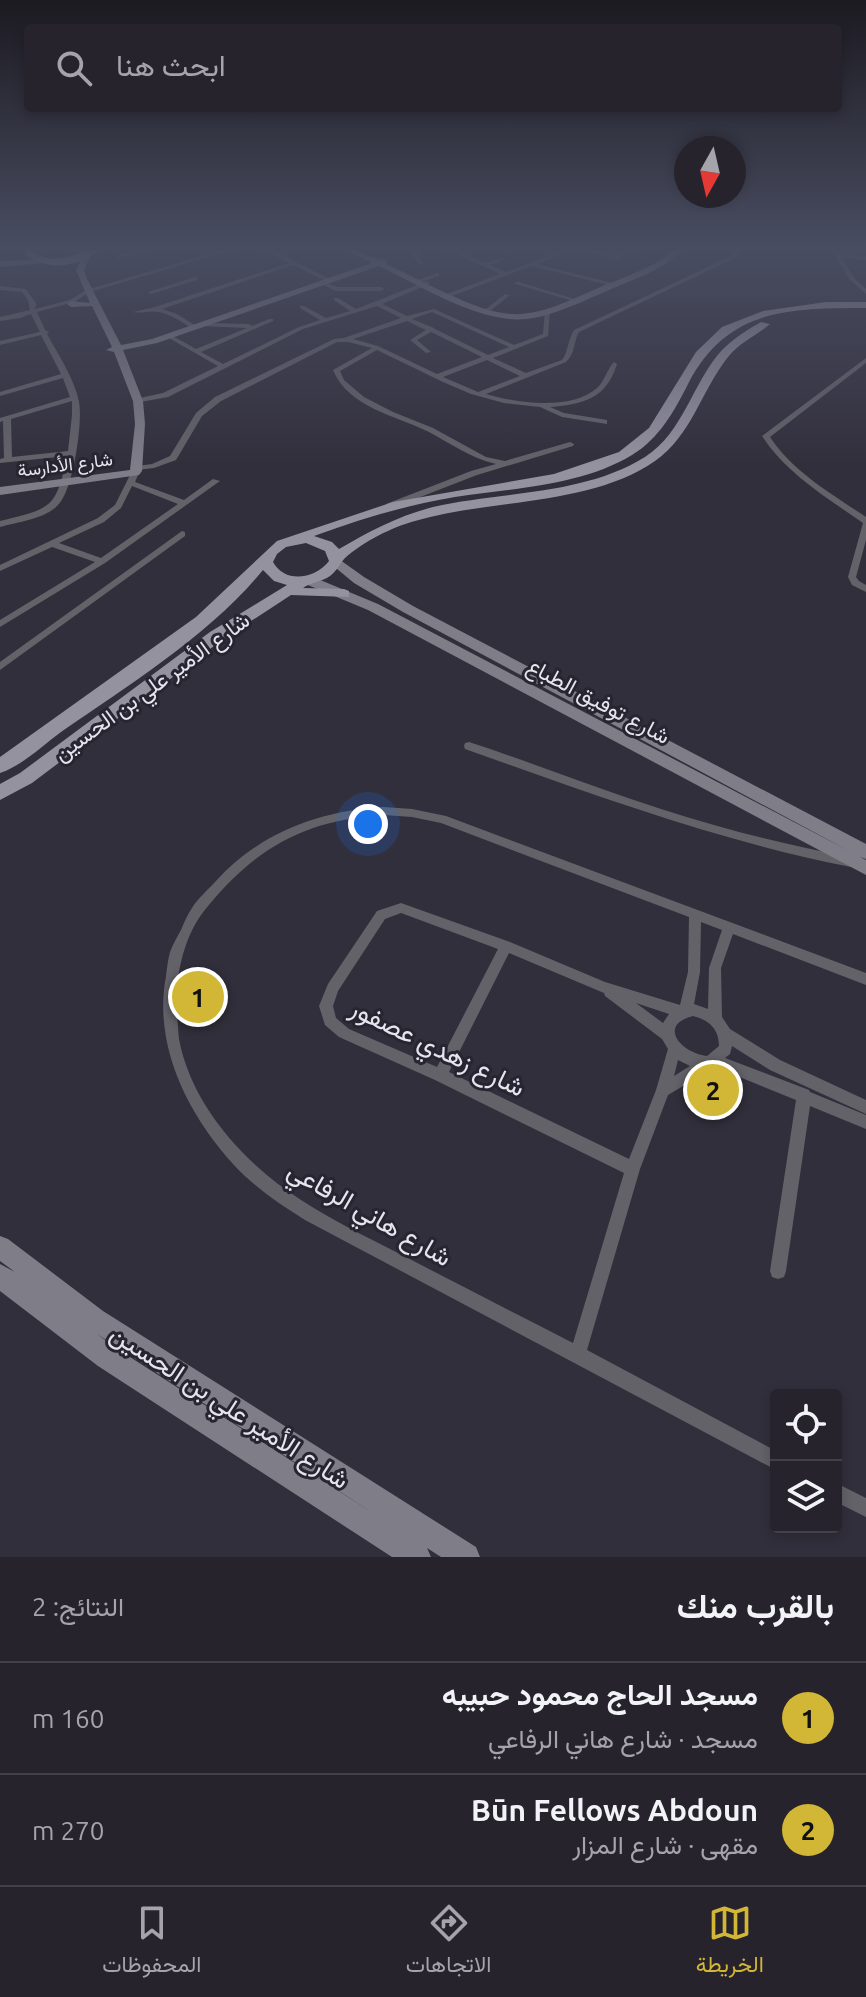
<!DOCTYPE html>
<html lang="ar">
<head>
<meta charset="utf-8">
<style>
  :root { --surface:#26232d; --page:#322f39; --text:#f1f3f6; --muted:#a4a4aa; --line:#424049; --accent:#d2b635 }
  body { margin:0; font-family:Ubuntu,Vazirmatn,sans-serif; background:var(--page); color:var(--text); direction:rtl }
  .controls { position:absolute; right:24px; bottom:24px; display:grid; overflow:hidden; border-radius:8px; box-shadow:0 4px 12px #0003 }
  .controls button { width:72px; height:72px; display:grid; place-items:center; padding:0; border:0; border-bottom:2px solid var(--line); background:var(--surface); color:var(--text); font:40px sans-serif }
  .compass { position:absolute; left:674px; top:136px; width:72px; height:72px; border-radius:50%; background:var(--surface); box-shadow:0 4px 12px #0003; rotate:188deg }
  .you { position:absolute; left:368px; top:824px; width:28px; height:28px; margin:-20px; border:6px solid #fff; border-radius:50%; background:#1a73e8; box-shadow:0 0 0 12px #1a73e833 }
  .badge { display:grid; place-items:center; width:52px; height:52px; border-radius:50%; background:var(--accent); color:#111; font-size:26px; font-weight:700 }
  .pin { position:absolute; translate:-50% -50%; border:4px solid #fff; box-shadow:0 2px 8px #0006 }
  .list { margin:0; padding:0; list-style:none }
  h2 { display:flex; justify-content:space-between; align-items:center; height:104px; margin:0; padding:0 32px; font-size:34px }
  h2 small { font-size:26px; font-weight:400; color:var(--muted) }
  .list li { display:grid; grid-template-columns:52px 1fr auto; gap:24px; align-items:center; box-sizing:border-box; height:112px; padding:0 32px; border-top:2px solid var(--line) }
  .list b { display:block; font-size:30px; white-space:nowrap }
  .list p { margin:0; font-size:26px; white-space:nowrap; color:var(--muted) }
  .list em { font-size:26px; font-style:normal; color:var(--muted) }
  .icon { flex:none; width:44px; height:44px; fill:none; stroke:currentColor; stroke-width:2; stroke-linecap:round; stroke-linejoin:round }
  .map { position:relative; flex:none; width:866px; height:1557px; overflow:hidden; direction:ltr }
  .search { position:absolute; background:var(--surface); box-shadow:0 4px 12px #0003; left:24px; right:24px; top:24px; height:88px; display:flex; align-items:center; gap:20px; box-sizing:border-box; padding:0 28px; border-radius:8px; color:var(--muted); font-size:30px }
  .sheet { height:328px; background:var(--surface) }
  nav { display:flex; justify-content:space-around; align-items:center; box-sizing:border-box; height:112px; border-top:2px solid var(--line); background:var(--surface); font-size:22px; color:var(--muted) }
  nav a { display:grid; justify-items:center; gap:4px }
  nav .on { color:var(--accent) }
  .map>svg:first-child { display:block }
  .lines { fill:none; stroke-linecap:round; stroke-linejoin:round }
  .street { fill:#636269; fill-rule:evenodd }
  .secondary { fill:#7f7d88; fill-rule:evenodd }
  .primary { fill:#9592a0; fill-rule:evenodd }
  .labels { text-anchor:middle; dominant-baseline:central; stroke-width:6; stroke-linejoin:round; paint-order:stroke }
  .far-street-label { font-size:18px; fill:#e6e5ed; stroke:#282532 }
  .street-label { font-size:22px; fill:#e6e5ed; stroke:#282532 }
  .near-street-label { font-size:26px; fill:#e6e5ed; stroke:#282532 }
</style>
</head>
<body>
<div class="map">
<svg width="866" height="1557" viewBox="0 0 866 1557">
  <rect width="100%" height="100%" fill="#322f3c"/>
  <g class="lines">
    <path class="street" d="M139,249H149L118,259L115,257Z
      M226,249H235L90,292L74,302L37,312L45,330L49,332L47,334C58,354 75,380 79,402C83,422 73,491 58,505C45,519 18,522 0,527V521C51,508 56,510 67,456L0,463V459L4,458L3,421L0,422V418L70,397L63,378L0,396V392L61,374L41,335L0,345V341L40,332L31,314L20,318L0,321V317L30,310L28,300L22,292L0,290V286L26,289L37,305L35,307V309L70,300L86,290ZM72,401V415L68,451L12,457L11,419Z
      M263,249H271L333,281L328,282L293,265L162,309L177,314L196,326V328L194,329C182,323 172,314 158,312C150,310 141,314 133,312L155,307L289,263Z
      M409,249H415L423,264H419Z
      M446,249H454L485,263L503,258V260L490,265L506,272L567,249H575L536,264L616,284L613,286L531,266L449,297L446,295L447,294L500,274Z
      M578,249H588L615,256L628,249H635L616,260Z
      M737,249H743L733,259L579,332C573,343 575,354 566,362L486,394C516,403 571,411 597,388C605,381 607,369 614,362L617,364C606,399 584,404 550,407L564,413L607,420V424L562,417L540,407L504,403L471,394L443,382L377,350L340,371L344,380L364,397L393,412L433,428L486,457L505,461L570,442L574,444L573,446L477,475L392,508H386V504L471,471L496,464C471,458 451,444 429,432C395,415 349,408 333,370L372,348L348,342H337L221,401L202,416L176,460L154,468L137,470L133,468L137,466L152,464L170,456L196,413L215,397L334,339L344,338L401,318L377,306L303,329L168,397L135,403V399L163,393L218,366L167,337V335H171L196,349L247,328L202,326L200,325V323L249,324L252,326L269,319H273V321L201,352L223,364L299,327L320,320L300,308V306H304L326,318L350,311L334,300V298H338L356,309L427,281L429,282V284L382,304L407,316L434,309L514,345L543,334L545,310L550,309L548,336L493,358L526,373L562,360C568,353 568,339 574,330L729,257ZM432,312L509,347L488,355L435,329L434,328L412,319ZM407,321L426,330L410,340L426,353L431,352L417,340L431,332L482,357L437,374L378,346L353,339ZM487,360L520,376L478,392L443,377Z
      M831,249H837L840,255L866,256V260L842,258L854,278L866,289V294L850,280Z
      M437,273L439,274V276L418,283L415,281Z
      M195,277L197,278V280L151,294L148,292Z
      M323,281L337,287H381L384,289L381,291H336L321,284V282Z
      M515,282H519L578,300L573,301L515,284Z
      M505,294L510,295L490,311H486V309Z
      M866,358V363L770,437C793,472 832,494 866,517V540L856,577L859,581L866,585V592L852,585L848,577L863,523C826,497 787,474 762,436Z
      M132,471L139,473L135,482L184,500L213,479L220,481L105,563L0,627V620L95,562L52,547L0,571V565L98,518L115,505ZM132,486L178,504L101,558L59,543L104,522L121,508Z
      M182,531L185,532V536L0,670V662Z
      M469,742C533,763 596,788 661,809C723,829 786,845 851,857L855,859L857,862L855,865L851,867C718,841 592,794 465,749L464,746L465,743Z
      M384,807L412,809L446,816L866,973V985L733,934L721,968L722,1017L730,1029L780,1060L866,1100V1114L770,1070L732,1046L730,1054L725,1058L809,1090L810,1092L866,1115V1129L810,1106L786,1271L784,1277L778,1279L772,1277L770,1271L796,1100L715,1067L668,1095L640,1169L587,1350L776,1451V1470L305,1220C279,1204 253,1186 233,1164C187,1113 153,1045 166,976C167,968 168,959 170,952C173,944 177,937 181,930C184,923 187,915 192,908C198,898 208,890 216,881C259,833 321,810 384,807ZM384,815L412,817L441,823L689,917L688,972L680,1005L605,982L510,942L401,903L377,911L328,984L319,1006L325,1025L339,1037L435,1080L624,1173L573,1343C517,1314 461,1286 406,1257C365,1236 322,1216 285,1189C236,1154 190,1099 179,1039C178,1031 178,1022 177,1014C174,982 183,937 204,911C254,849 303,820 384,815ZM401,913L498,949L437,1067L349,1029L336,1018L333,1006L338,991L385,919ZM701,922L722,930L709,968L708,1009L694,1004L700,972ZM509,953L604,993L605,996L662,1039L668,1049L656,1090L629,1159L449,1072ZM636,1003L669,1014L663,1023ZM693,1016C709,1020 719,1029 719,1046L707,1056C681,1053 657,1025 693,1016ZM678,1060L690,1066L674,1076Z
      M836,1483L866,1498V1517L836,1502Z"/>
    <path class="secondary" d="M344,249C359,249 371,260 386,260V264C420,279 475,312 511,314C542,316 577,297 605,285C630,275 655,267 675,249H684C664,270 636,278 609,290C580,302 541,323 509,319C464,314 419,285 379,266L157,343L123,350L143,401L145,424L142,471L139,475L0,495V487L130,470L135,424L133,401L114,352L106,350L112,347L92,306L71,307L67,304L71,301L90,303L76,270L84,253L91,255L84,270L87,279L121,345L152,339L372,263Z
      M48,259V263H45L0,267V261Z
      M336,557L364,577L413,606L866,844V859L860,857L866,860V875L368,610L303,583V577H313L378,604L851,852L403,612L354,583L331,564V558Z
      M0,1236L8,1239L103,1311L476,1547L480,1557H441L427,1548L431,1557H392L98,1366L0,1291V1264L15,1272L0,1261ZM97,1334L376,1515L116,1348Z"/>
    <path class="primary" d="M26,249H36L35,253C60,268 77,249 101,249C81,267 46,272 25,254Z
      M826,302H866V308C790,308 727,308 688,384C675,410 659,439 632,455C581,486 513,488 455,497C407,505 360,519 314,536L332,542L339,549C370,531 398,516 433,507C502,491 582,496 645,457C684,432 692,383 722,350C734,338 747,330 761,322L770,324C756,336 740,342 728,357C701,391 692,435 655,461C591,506 489,499 415,521C392,527 363,542 345,558C340,563 337,571 330,576C322,582 311,582 303,588L344,589L349,591V597L291,595L222,640L32,783L0,800V784L20,773L210,632L287,585L274,581L263,570C211,634 129,685 61,732C43,745 22,766 0,773V757L196,617L277,541L393,502L554,474L619,452L649,428L696,352L722,327L763,311ZM306,543L325,551L329,561C315,579 285,584 273,562L277,554L286,547Z"/>
  </g>
  <linearGradient id="sky" x2="0" y2="1"><stop stop-color="#1c1a21"/><stop offset="0.53" stop-color="#494d61"/><stop offset="1" stop-color="#494d61" stop-opacity="0"/></linearGradient>
  <rect width="866" height="467" fill="url(#sky)"/>
  <g class="labels">
    <g class="far-street-label">
      <text transform="translate(65 464) rotate(-7)">شارع الأدارسة</text>
    </g>
    <g class="street-label">
      <text transform="translate(151 686) rotate(-36)">شارع الأمير علي بن الحسين</text>
      <text transform="translate(599 700) rotate(28)">شارع توفيق الطباع</text>
    </g>
    <g class="near-street-label">
      <text transform="translate(438 1047) rotate(26)">شارع زهدي عصفور</text>
      <text transform="translate(370 1213) rotate(30)">شارع هاني الرفاعي</text>
      <text transform="translate(230 1406) rotate(33)">شارع الأمير علي بن الحسين</text>
    </g>
  </g>
</svg>
<div class="controls">
<button><svg class="icon" aria-label="locate" viewBox="0 0 24 24"><circle cx="12" cy="12" r="6"/><path d="M12 2v4M12 18v4M2 12h4M18 12h4"/></svg></button>
<button><svg class="icon" aria-label="layers" viewBox="0 0 24 24"><path d="M12 4l9 5-9 5-9-5zM3 14l9 5 9-5"/></svg></button>
</div>
<svg class="compass" viewBox="-18 -18 36 36"><path d="M0-13l5 13h-10z" fill="#e53935"/><path d="M0 13l5-13h-10z" fill="#a4a4aa"/></svg>
<div class="you"></div>
<div class="pin badge" style="left:198px;top:997px">1</div>
<div class="pin badge" style="left:713px;top:1090px">2</div>
<div class="search"><svg class="icon" aria-label="search" viewBox="0 0 24 24"><circle cx="10" cy="10" r="6"/><path d="M15 15l6 6"/></svg>ابحث هنا</div>
</div>
<section class="sheet">
<h2>بالقرب منك<small>النتائج: 2</small></h2>
<ul class="list">
<li><span class="badge">1</span><div><b>مسجد الحاج محمود حبيبه</b><p>مسجد · شارع هاني الرفاعي</p></div><em>160 m</em></li>
<li><span class="badge">2</span><div><b>Būn Fellows Abdoun</b><p>مقهى · شارع المزار</p></div><em>270 m</em></li>
</ul>
</section>
<nav>
<a class="on"><svg class="icon" aria-label="map" viewBox="0 0 24 24"><path d="M3 6l6-2 6 2 6-2v14l-6 2-6-2-6 2zM9 4v14M15 6v14"/></svg>الخريطة</a>
<a><svg class="icon" aria-label="directions" viewBox="0 0 24 24"><path d="M12 3l9 9-9 9-9-9zM9 14v-3h6M13 9l2 2-2 2"/></svg>الاتجاهات</a>
<a><svg class="icon" aria-label="saved" viewBox="0 0 24 24"><path d="M7 4h10v16l-5-4-5 4z"/></svg>المحفوظات</a>
</nav>
</body>
</html>
